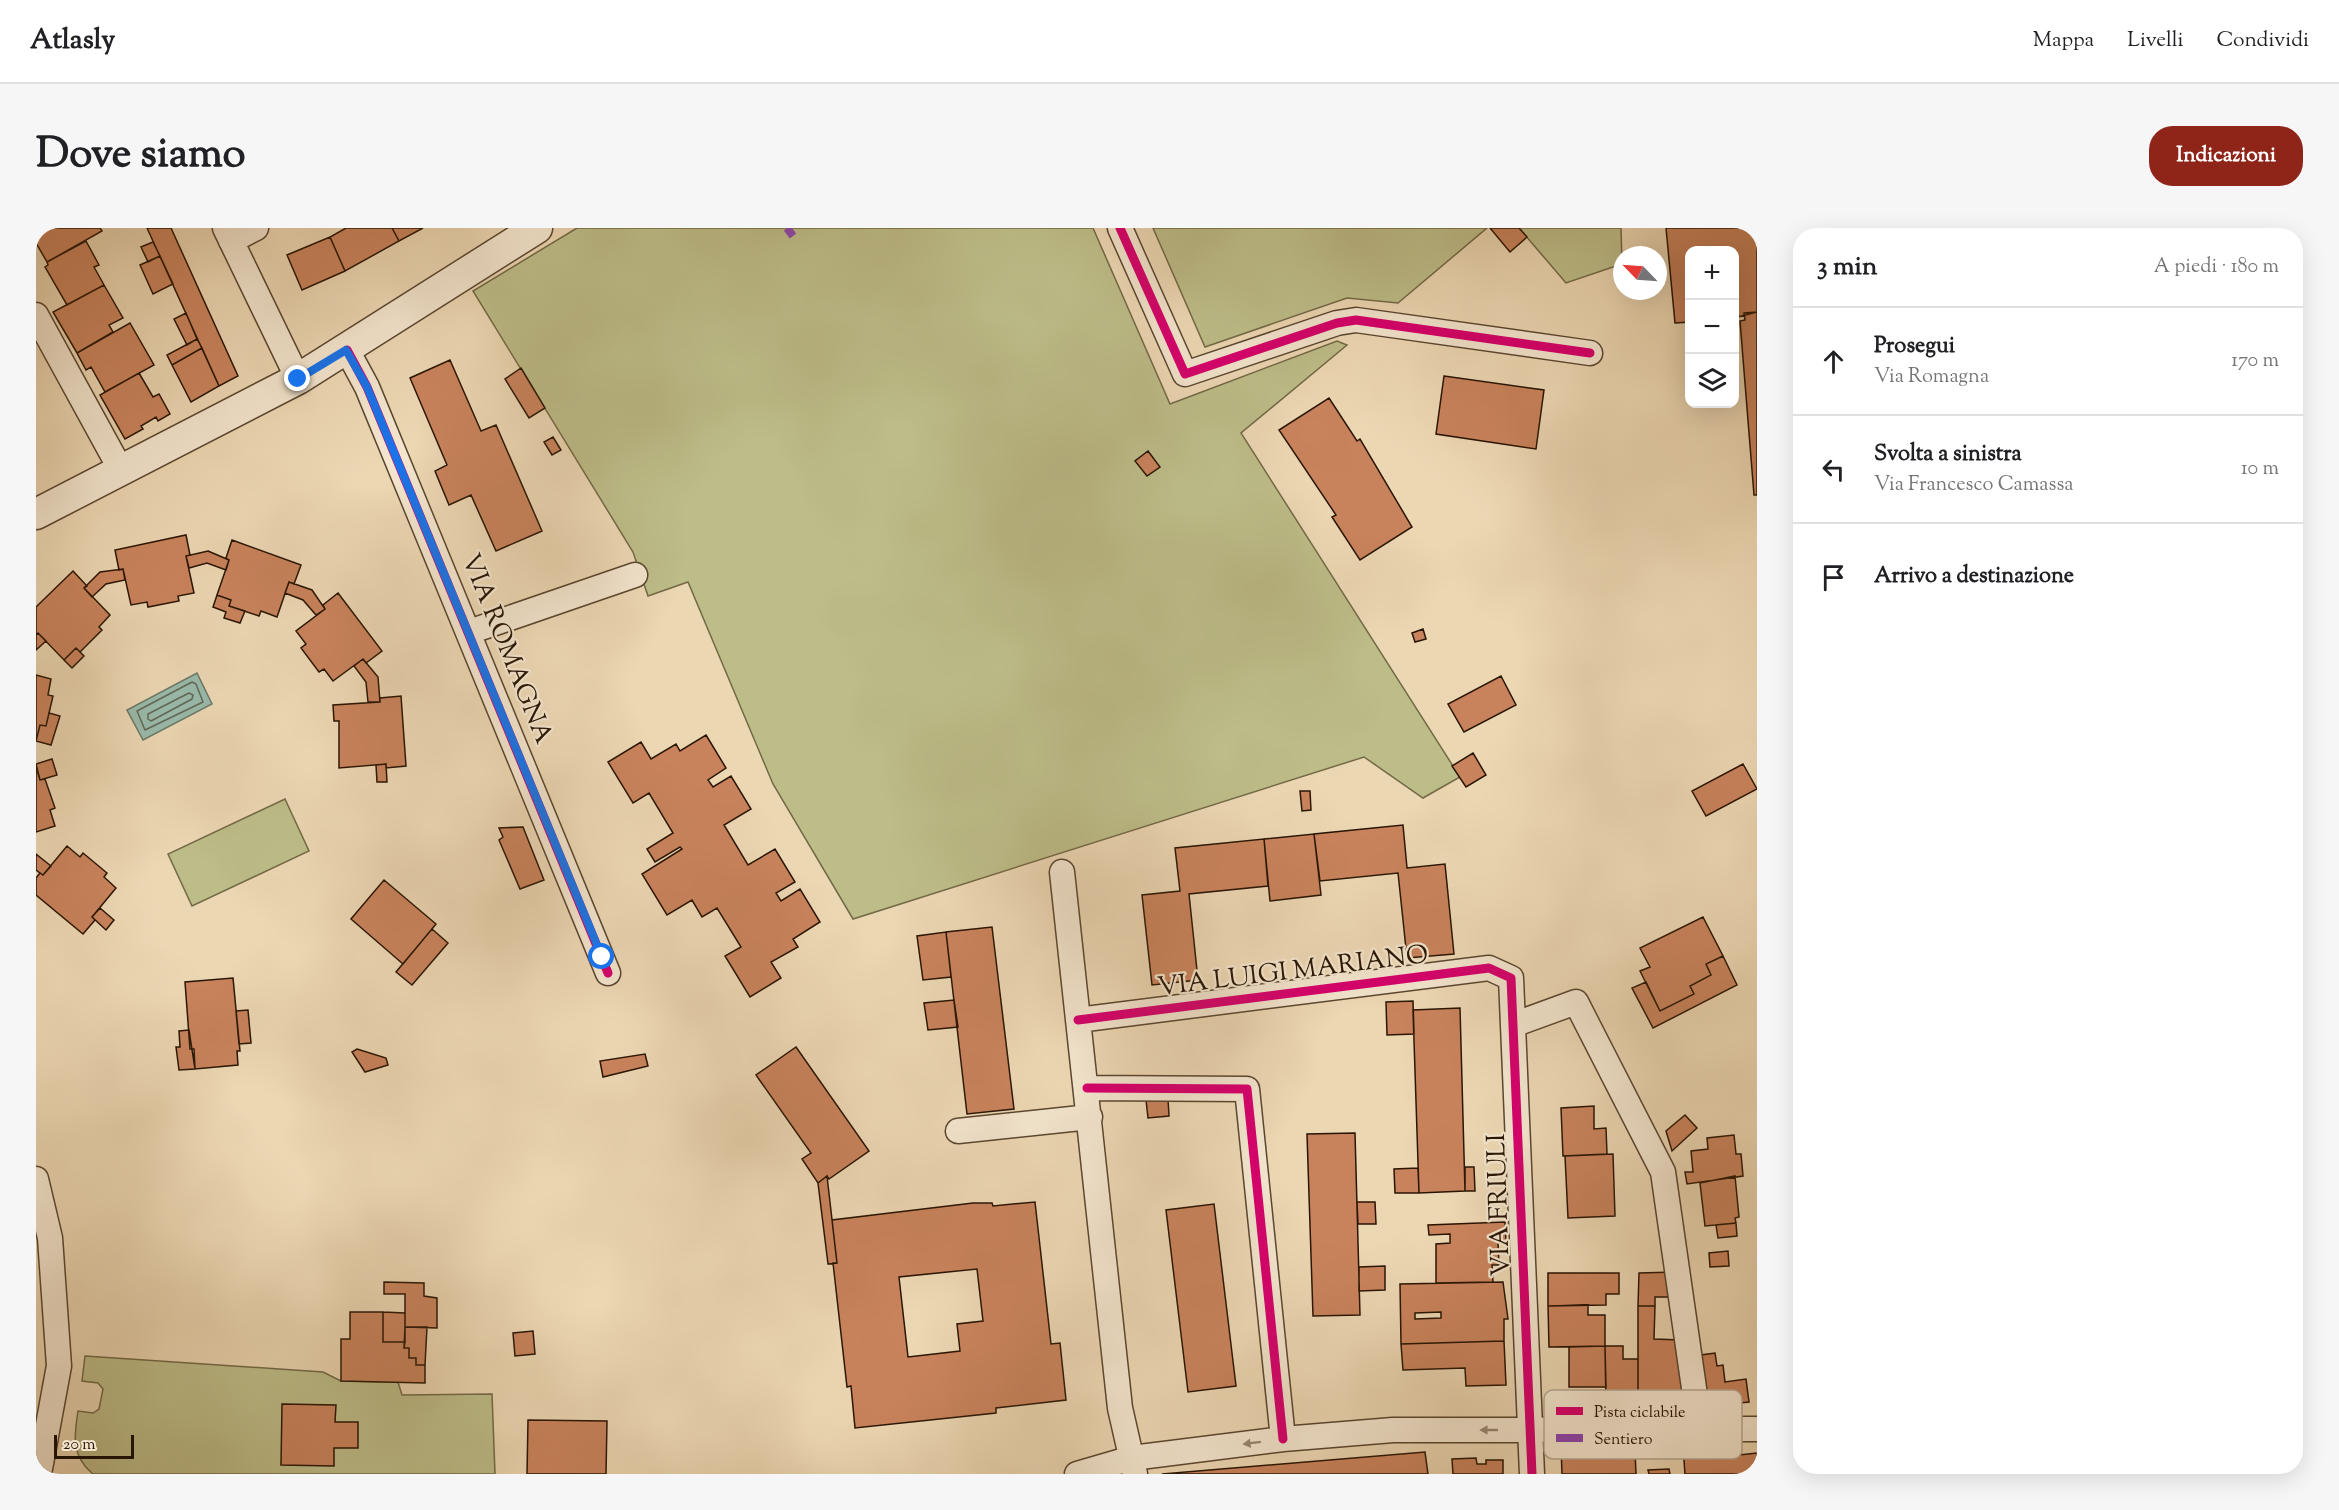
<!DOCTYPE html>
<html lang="it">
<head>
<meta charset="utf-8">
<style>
  :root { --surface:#fff; --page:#f6f6f6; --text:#202124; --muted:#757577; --line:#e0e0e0; --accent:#8f2418 }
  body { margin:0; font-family:"Sorts Mill Goudy",serif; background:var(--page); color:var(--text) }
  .controls { position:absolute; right:18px; top:18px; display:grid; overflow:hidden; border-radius:12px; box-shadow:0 6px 24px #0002 }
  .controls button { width:54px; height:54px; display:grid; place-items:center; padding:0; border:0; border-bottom:2px solid var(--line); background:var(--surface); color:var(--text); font:30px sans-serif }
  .compass { position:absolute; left:1577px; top:18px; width:54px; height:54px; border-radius:50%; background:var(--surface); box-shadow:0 6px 24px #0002; rotate:295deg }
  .scale { position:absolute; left:18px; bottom:15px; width:80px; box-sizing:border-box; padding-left:6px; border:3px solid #291503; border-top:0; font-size:16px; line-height:21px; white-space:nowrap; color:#291503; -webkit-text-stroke:4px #f3e5ce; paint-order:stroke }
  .stop { position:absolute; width:18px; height:18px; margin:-14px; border:4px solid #1a73e8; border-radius:50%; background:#fff }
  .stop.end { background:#1a73e8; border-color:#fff; box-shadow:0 2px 6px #0008 }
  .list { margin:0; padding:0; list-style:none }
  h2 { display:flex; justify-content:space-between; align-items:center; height:78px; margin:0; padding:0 24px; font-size:26px }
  h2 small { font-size:20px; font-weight:400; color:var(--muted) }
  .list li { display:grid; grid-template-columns:39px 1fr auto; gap:18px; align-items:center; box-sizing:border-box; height:108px; padding:0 24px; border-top:2px solid var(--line) }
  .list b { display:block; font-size:22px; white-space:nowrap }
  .list p { margin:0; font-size:20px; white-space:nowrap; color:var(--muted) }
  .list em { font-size:20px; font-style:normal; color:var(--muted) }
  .icon { flex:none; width:33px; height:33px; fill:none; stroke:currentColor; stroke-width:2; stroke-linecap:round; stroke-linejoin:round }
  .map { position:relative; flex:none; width:1721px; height:1246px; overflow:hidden; border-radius:24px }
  header { display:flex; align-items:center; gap:36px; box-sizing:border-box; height:84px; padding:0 30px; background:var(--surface); border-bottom:2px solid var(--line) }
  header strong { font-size:28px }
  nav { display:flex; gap:33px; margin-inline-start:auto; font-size:21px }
  .intro { display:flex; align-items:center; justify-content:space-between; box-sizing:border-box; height:144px; padding:0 36px }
  h1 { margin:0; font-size:42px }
  .button { padding:15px 27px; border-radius:24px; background:var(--accent); color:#fff; font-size:21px; font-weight:700 }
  main { display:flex; gap:36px; padding:0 36px }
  aside { flex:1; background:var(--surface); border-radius:24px; box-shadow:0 6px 24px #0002 }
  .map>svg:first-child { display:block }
  .green { fill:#bdbd89; stroke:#736946; stroke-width:1.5 }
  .water { fill:#99baab; stroke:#6c7868; stroke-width:1.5 }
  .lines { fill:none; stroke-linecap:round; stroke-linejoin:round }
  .shore { stroke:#616857; stroke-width:1.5 }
  .building { fill:#c9835c; stroke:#291503; stroke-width:1.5; fill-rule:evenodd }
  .minor-casing { stroke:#5a462f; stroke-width:27 }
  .tertiary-casing { stroke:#5a462f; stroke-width:33 }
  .minor { stroke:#f3e5ce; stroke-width:24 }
  .tertiary { stroke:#f3e5ce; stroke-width:30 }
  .quiet { stroke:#8e44ad; stroke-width:8; stroke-dasharray:15 8; stroke-linecap:butt }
  .cycleway-casing { stroke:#f3e5ce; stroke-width:13 }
  .cycleway { stroke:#d6006c; stroke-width:9 }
  .oneway { fill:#988773 }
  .route { stroke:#1a73e8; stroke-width:8 }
  .labels { text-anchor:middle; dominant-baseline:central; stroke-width:4.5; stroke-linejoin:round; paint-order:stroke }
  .street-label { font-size:26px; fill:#291503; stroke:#f3e5ce }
  .key { fill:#f3e5ce; stroke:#b6a791; stroke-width:1.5 }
  .key-label { font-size:16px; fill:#291503 }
</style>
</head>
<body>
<header>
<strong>Atlasly</strong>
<nav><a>Mappa</a><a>Livelli</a><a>Condividi</a></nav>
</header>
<div class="intro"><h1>Dove siamo</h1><a class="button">Indicazioni</a></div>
<main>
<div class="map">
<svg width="1721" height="1246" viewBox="0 0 1721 1246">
  <rect width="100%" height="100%" fill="#ecd7b3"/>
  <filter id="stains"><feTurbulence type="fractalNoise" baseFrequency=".00333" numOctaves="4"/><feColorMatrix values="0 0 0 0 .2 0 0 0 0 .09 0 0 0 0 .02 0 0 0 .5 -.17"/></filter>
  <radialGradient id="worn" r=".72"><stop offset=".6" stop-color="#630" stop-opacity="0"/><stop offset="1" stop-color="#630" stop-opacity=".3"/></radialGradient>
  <path class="green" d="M541,0H1057L1134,176L1301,113L1311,117L1205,205L1424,549L1387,570L1328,529L817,691L737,556L652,354L612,368L597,324L437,63Z
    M1117,0H1451L1362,75L1311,70L1169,119Z
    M1483,0H1585L1586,36L1530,55Z
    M249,571L273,623L156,678L132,626Z
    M49,1128L287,1144L305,1153L362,1154L366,1167L456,1166L459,1246H57C35,1228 38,1208 42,1183L57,1185L63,1181L67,1161L62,1155L46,1153Z"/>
  <path class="water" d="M161,445L176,476L107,512L91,482Z"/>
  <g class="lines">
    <path class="shore" d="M156,454L160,456L167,474L109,502L101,483Z
      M153,465L157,467L156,471L115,493L112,491V486Z"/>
  </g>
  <path class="building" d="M0,0H64L66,3L11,34L0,15Z
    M111,0H135L202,148L183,158Z
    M310,0H356L363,13L309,43L294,9Z
    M356,0H387L363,13Z
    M1454,0H1483L1491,9L1474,24Z
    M1630,0H1721V84L1698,90V22H1654V94L1639,95Z
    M294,9L309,43L266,62L251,27Z
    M50,13L63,37L58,39L68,57L31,77L9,39L12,37L11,34Z
    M117,14L124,28L112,34L105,19Z
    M124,28L137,56L117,66L104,37Z
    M68,57L87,90L73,97L77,104L41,125L17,84Z
    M1721,84V267H1718L1704,93L1709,92L1708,85Z
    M150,85L161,111L151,117L138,91Z
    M94,95L118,137L69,164L55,139L50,142L41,125Z
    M161,111L166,120L136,137L131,127Z
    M166,120L183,158L155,174L136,137Z
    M414,132L445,203L460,197L506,303L460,323L435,267L413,277L399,243L411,237L374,150Z
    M485,140L509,180L493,190L469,151Z
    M103,145L117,169L123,166L134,186L122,193L120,189L105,198L107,201L89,211L64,167Z
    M1408,148L1508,162L1500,221L1400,206Z
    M1293,170L1321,213L1324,211L1376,299L1324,332L1296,289L1300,287L1243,202Z
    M517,209L525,222L516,227L508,214Z
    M1112,223L1124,239L1111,248L1099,233Z
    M150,307L154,327L150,328L158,365L142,368L143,373L112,379L111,374L95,377L87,341L83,342L79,322Z
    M196,312L265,337L258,356L253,354L241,389L225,383L223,388L193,378L195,372L181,367L193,332L190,330Z
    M172,323L193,332L190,342L171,335L153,340L150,328Z
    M87,341L89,352L70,356L56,369L48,360L64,344Z
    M37,343L51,358L48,360L74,387L63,399L66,402L44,424L40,420L28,432L2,405L0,407V379Z
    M253,354L276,362L289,381L280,387L267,372L249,365Z
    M302,365L346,423L330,435L327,431L297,453L288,441L283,444L265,420L270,416L260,403L289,381L287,377Z
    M181,367L195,372L193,378L209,383L204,395L188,390L190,384L177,379Z
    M1387,401L1390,411L1379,414L1376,405Z
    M2,405L10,413L0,422V407Z
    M40,420L48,428L36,440L28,432Z
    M327,431L342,449L344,474H332L330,454L318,438Z
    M0,447L15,451L12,467L17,468L10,498L4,497L0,513Z
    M1465,448L1480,477L1428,504L1412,476Z
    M365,468L370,538L350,540V536L303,540V493H298L297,477L344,474V470Z
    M13,485L24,488L15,517L0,513L4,497L10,498Z
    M670,507L690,540L672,552L677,559L695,548L715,581L688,597L712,637L739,621L759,654L740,665L745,673L764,661L784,694L757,711L762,719L735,734L745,750L714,769L689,728L705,719L681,680L666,689L656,672L631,687L606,646L646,621L644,619L619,634L611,621L637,605L613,565L597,575L572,534L605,514L615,531L640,516L644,523Z
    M1437,525L1450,547L1430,559L1416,538Z
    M16,531L21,547L4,552L0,536Z
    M350,536L351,554H341L340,537Z
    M1707,536L1721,561L1670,588L1656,563Z
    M0,539L4,552L9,551L19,580L14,582L19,598L0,604Z
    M1264,563H1274L1275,582L1266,583Z
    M1367,597L1371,640L1409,636L1418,726L1371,730L1362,645L1284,653L1278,606Z
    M487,599L508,652L484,661L463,612L467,609L463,600Z
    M1278,606L1285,667L1234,673L1228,611Z
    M1228,611L1232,658L1153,666L1162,752L1116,757L1106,667L1144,663L1139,620Z
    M31,618L44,629L47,625L71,645L68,649L80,660L56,689L59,692L47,706L0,667V650L4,645L7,647Z
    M0,626L15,638L7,647L0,642Z
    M348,652L400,696L367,736L315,691Z
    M64,680L78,692L70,702L56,689Z
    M1667,689L1687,728L1670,736L1675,747L1654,758L1658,766L1624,783L1604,743L1614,739L1604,720Z
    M956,699L978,881L931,886L910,704Z
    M396,701L412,715L376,757L360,744Z
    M910,704L915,749L887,752L881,708Z
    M1687,728L1701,757L1617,800L1596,760L1610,754L1624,783L1658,766L1654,758L1675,747L1670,736Z
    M197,750L204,823H201L202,837L159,841L158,821H154L149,754Z
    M918,772L922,799L892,802L888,775Z
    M1377,773L1378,806L1351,807L1350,774Z
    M1424,780L1429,963L1383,965L1377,782Z
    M212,782L215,815L203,816L200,783Z
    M153,802L159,841L143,842L140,819H144L143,803Z
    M760,819L833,923L793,951L791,948L782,955L766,931L775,925L720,847Z
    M321,821L350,830L352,837L329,844L316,824Z
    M609,826L612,838L567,849L564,833Z
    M1132,871L1133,888L1112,890L1110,872Z
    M1558,878V901L1570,900L1571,926L1527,928L1525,880Z
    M1649,887L1661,900L1636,923L1630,903Z
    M1319,905L1324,1087L1277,1088L1271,906Z
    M1698,907L1700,926H1705L1707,948L1651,956L1649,944H1657L1655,923L1672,921L1671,910Z
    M1577,926L1579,988L1532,990L1529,928Z
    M1429,939H1438L1439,963H1429Z
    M1382,940L1383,965H1359L1358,941Z
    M791,948L801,1035L792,1036L782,955Z
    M1699,948L1703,989L1699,990L1700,995L1669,998L1664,955Z
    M999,974L1015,1116L1024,1115L1030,1172L960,1180V1185L819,1200L815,1158L811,1159L797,1035H801L796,992L937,975H956L957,978ZM941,1041L947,1093L921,1096L924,1123L872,1129L863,1049Z
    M1321,974H1339L1340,996H1322Z
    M1178,976L1200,1158L1152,1164L1130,982Z
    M1469,994L1470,1014L1462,1015L1463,1037H1456L1457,1054L1400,1055V1016L1414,1015V1006L1393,1007L1392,997Z
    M1700,995L1701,1008L1682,1010L1680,997Z
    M1692,1023L1693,1038L1674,1039L1673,1025Z
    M1349,1038V1062L1323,1063V1039Z
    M1639,1044L1640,1069H1619V1078H1602L1603,1045Z
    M1512,1045H1583V1066H1570V1077L1512,1078Z
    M348,1054L388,1055V1068L401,1070V1100L369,1099V1066H348Z
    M1467,1054L1472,1091H1468V1113L1365,1116L1364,1056ZM1405,1084V1090L1379,1091V1085Z
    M1552,1077V1087H1569V1118L1513,1119L1512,1078Z
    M1602,1078H1619L1618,1111L1645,1112L1652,1178L1602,1177Z
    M314,1084H347V1114H369L368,1120H373V1130H380V1137H389V1155L305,1153V1111H314Z
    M347,1084L369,1085V1114H347Z
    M369,1099H391L389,1137H380V1130H373V1120H368Z
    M497,1103L499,1126L479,1128L477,1105Z
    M1468,1113L1470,1157L1430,1158L1429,1140L1367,1142L1365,1116Z
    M1569,1118H1587V1131H1602V1177H1570Z
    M1569,1118L1570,1159H1533V1119Z
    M1679,1125L1681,1138L1687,1137L1689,1154L1710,1151L1713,1174L1672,1178L1665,1127Z
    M246,1176L300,1177L299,1194H322V1220H298V1238L245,1237Z
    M492,1192L571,1193L570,1246H491Z
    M1693,1216L1694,1228L1721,1225V1246H1649L1647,1219Z
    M1525,1219L1559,1220L1560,1224L1599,1223L1600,1246H1526Z
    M1389,1224L1392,1246H1126Z
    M1440,1230L1441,1236H1450V1232H1467V1246H1417L1416,1231Z
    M1633,1241L1634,1246H1613L1612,1242Z"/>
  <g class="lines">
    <defs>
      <path id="minor" d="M189,0L262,151
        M1084,0L1149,146L1301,95L1320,92L1554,125
        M195,13L220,0
        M0,87L86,244
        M311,122L331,159L572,745
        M433,404L599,347
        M1026,644L1084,1180L1099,1246
        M1042,792L1453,740L1475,750L1496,1246
        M1477,797L1540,774L1627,944L1664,1202
        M1051,860L1211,861L1247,1211
        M922,903L1054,889
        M0,951L14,1010L23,1138L3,1246
        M1041,1246L1096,1230L1247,1211L1357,1202L1721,1201"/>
      <path id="tertiary" d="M0,286L262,151L501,0"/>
    </defs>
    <use href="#minor" class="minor-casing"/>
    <use href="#tertiary" class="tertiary-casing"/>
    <use href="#minor" class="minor"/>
    <use href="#tertiary" class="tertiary"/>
    <path class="quiet" d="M751,0L757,8"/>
    <defs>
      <path id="cycleway" d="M1084,0L1149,146L1301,95L1320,92L1554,125
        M311,122L331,159L572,745
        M1042,792L1453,740L1475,750L1496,1246
        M1051,860L1211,861L1247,1211"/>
    </defs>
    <use href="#cycleway" class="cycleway-casing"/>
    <use href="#cycleway" class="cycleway"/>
  </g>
  <defs><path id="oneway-solid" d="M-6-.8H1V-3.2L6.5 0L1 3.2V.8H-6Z" transform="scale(1.5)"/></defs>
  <g class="oneway">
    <use href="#oneway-solid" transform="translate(1453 1202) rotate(180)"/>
    <use href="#oneway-solid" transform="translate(1216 1215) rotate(173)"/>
  </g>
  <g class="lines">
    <path class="route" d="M262,151L310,122L331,159L566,729"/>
  </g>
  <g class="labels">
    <g class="street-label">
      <text transform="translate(470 421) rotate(68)">VIA ROMAGNA</text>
      <text transform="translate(1257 744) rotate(-7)">VIA LUIGI MARIANO</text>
      <text transform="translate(1464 977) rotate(-92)">VIA FRIULI</text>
    </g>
  </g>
  <rect x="1508" y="1162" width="198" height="69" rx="9" class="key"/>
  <rect x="1520" y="1179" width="27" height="8" fill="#d6006c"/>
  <rect x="1520" y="1206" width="27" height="8" fill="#8e44ad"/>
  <g class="key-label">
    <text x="1558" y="1189">Pista ciclabile</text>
    <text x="1558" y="1216">Sentiero</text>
  </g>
  <rect width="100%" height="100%" filter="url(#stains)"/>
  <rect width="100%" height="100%" fill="url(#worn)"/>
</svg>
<div class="controls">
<button>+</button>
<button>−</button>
<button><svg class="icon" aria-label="layers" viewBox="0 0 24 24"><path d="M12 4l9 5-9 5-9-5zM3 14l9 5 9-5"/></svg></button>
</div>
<svg class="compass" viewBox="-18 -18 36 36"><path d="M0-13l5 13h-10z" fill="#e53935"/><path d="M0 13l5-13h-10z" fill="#757577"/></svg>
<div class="scale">20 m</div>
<div class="stop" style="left:566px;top:729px"></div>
<div class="stop end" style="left:262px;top:151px"></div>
</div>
<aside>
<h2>3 min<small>A piedi · 180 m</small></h2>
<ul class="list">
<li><svg class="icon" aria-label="ahead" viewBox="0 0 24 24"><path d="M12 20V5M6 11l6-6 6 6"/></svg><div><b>Prosegui</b><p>Via Romagna</p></div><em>170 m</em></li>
<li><svg class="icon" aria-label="left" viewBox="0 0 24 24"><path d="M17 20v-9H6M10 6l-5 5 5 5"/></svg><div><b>Svolta a sinistra</b><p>Via Francesco Camassa</p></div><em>10 m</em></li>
<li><svg class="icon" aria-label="arrive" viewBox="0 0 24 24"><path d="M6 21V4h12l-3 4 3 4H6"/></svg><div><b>Arrivo a destinazione</b></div></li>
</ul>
</aside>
</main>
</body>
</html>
